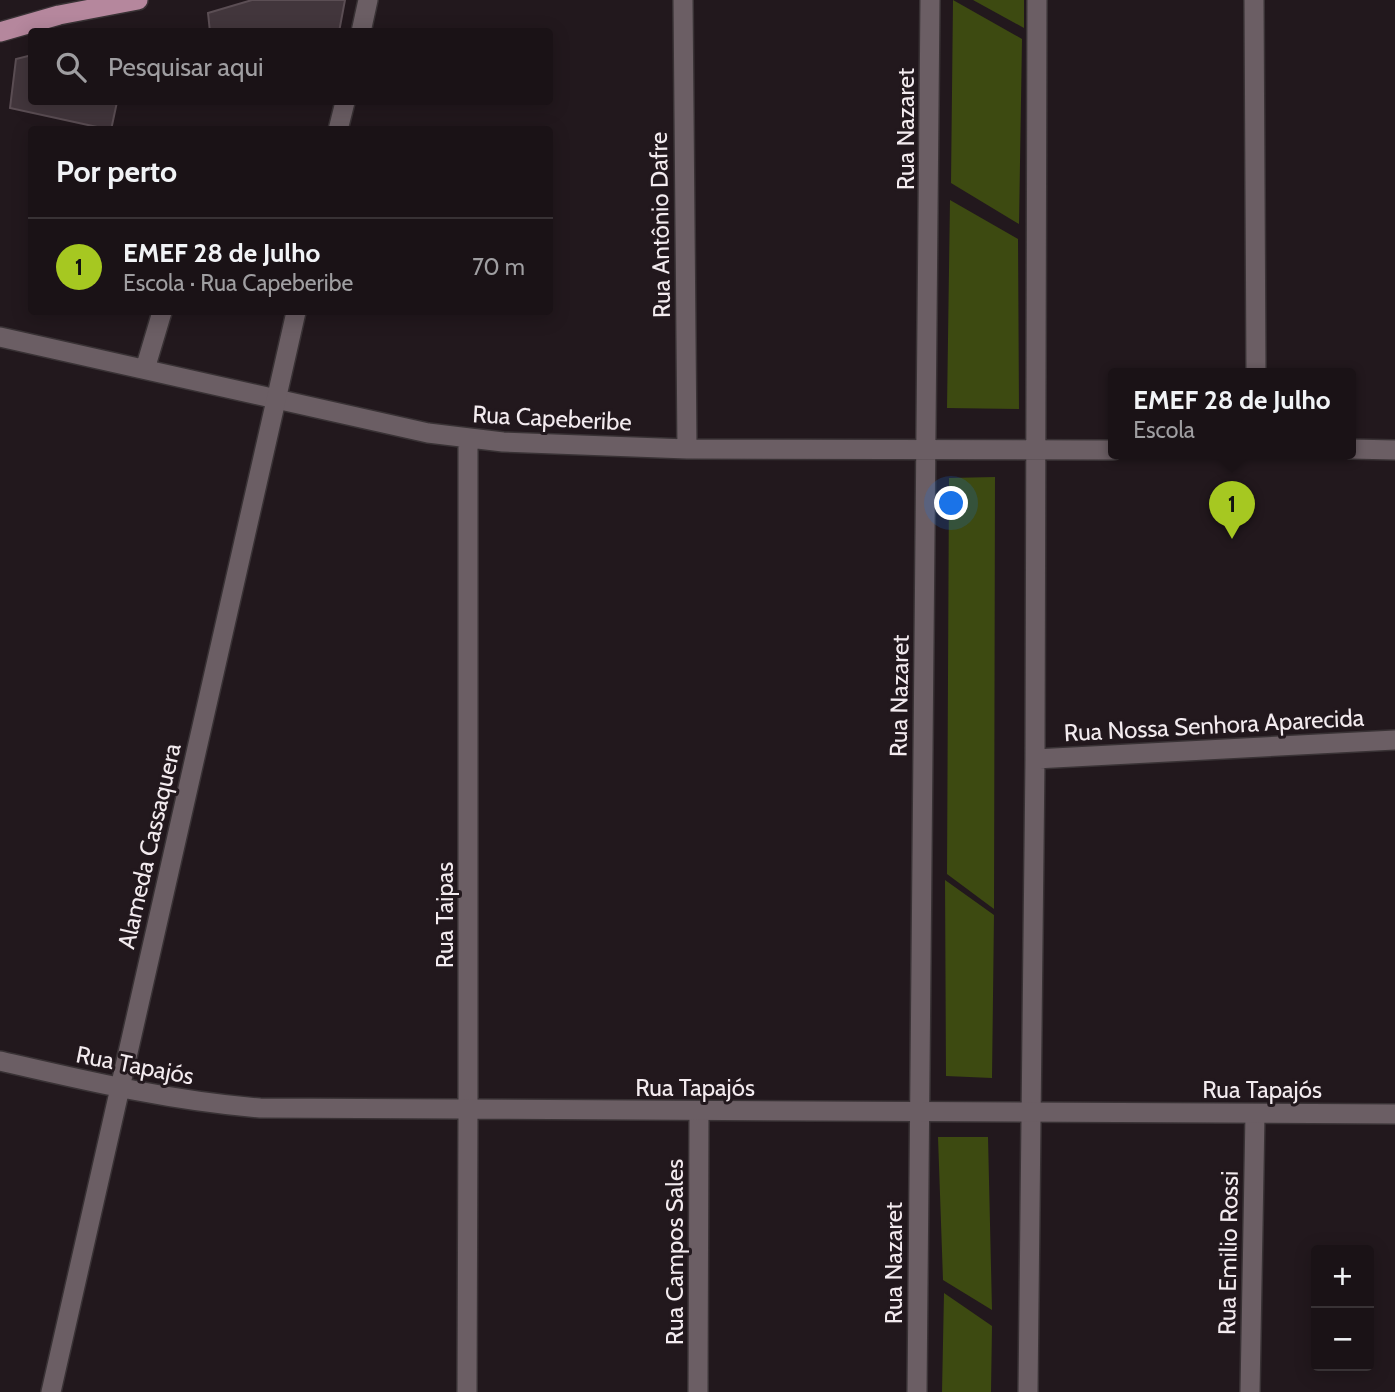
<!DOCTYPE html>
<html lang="pt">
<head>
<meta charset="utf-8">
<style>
  :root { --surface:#1a1216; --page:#272023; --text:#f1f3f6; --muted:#9f9ea1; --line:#383235; --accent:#a6c821 }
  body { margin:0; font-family:Cabin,sans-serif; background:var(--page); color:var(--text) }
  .controls { position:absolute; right:21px; bottom:21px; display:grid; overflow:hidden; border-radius:7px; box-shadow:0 4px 18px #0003 }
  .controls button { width:63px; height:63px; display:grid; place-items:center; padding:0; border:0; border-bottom:2px solid var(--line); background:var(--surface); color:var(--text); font:35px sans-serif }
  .you { position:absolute; left:952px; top:504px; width:24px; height:24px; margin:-18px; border:5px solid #fff; border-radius:50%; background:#1a73e8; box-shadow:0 0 0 10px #1a73e833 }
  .badge { display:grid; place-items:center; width:46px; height:46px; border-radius:50%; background:var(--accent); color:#111; font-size:23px; font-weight:700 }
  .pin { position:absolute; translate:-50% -58px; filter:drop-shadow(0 2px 4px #0008) }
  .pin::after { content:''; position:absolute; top:37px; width:24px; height:21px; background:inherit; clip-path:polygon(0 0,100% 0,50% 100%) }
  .popup { position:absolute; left:1108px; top:368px; width:248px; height:91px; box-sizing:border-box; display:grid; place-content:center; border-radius:7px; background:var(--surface); filter:drop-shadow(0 2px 5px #0005); font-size:23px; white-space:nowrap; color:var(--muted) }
  .popup b { font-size:26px; color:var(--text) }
  .popup::after { content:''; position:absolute; left:50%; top:100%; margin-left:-14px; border:14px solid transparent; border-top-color:var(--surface) }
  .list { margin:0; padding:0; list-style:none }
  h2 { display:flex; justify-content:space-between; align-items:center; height:91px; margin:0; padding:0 28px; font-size:30px }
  h2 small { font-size:23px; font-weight:400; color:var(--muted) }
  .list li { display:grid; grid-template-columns:46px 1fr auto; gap:21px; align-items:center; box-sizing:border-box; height:98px; padding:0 28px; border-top:2px solid var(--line) }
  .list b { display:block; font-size:26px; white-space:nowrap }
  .list p { margin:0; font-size:23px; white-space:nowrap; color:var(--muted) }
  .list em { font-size:23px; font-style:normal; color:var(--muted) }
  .icon { flex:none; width:38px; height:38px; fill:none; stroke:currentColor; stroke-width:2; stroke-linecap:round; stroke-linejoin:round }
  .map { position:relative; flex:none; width:1395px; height:1392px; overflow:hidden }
  .search { position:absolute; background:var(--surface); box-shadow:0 4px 18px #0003; left:28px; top:28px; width:525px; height:77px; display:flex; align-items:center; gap:18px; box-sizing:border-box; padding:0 24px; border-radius:7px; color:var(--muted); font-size:26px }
  .panel { position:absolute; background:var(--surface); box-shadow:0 4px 18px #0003; left:28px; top:126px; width:525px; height:189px; border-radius:7px }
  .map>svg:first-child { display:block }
  .green { fill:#3d4a11 }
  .building { fill:#42363c; stroke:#5b4e54; stroke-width:2 }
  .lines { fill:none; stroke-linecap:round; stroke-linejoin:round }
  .minor-casing { stroke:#393235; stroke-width:22 }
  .tertiary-casing { stroke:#393235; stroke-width:22 }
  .primary-casing { stroke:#393235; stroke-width:22 }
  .minor { stroke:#6b5e64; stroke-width:19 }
  .tertiary { stroke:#6b5e64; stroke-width:19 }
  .primary { stroke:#b5879d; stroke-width:19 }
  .labels { text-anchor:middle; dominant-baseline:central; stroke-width:6; stroke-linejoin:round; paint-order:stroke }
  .street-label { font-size:24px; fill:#f3ebef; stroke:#22181d }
</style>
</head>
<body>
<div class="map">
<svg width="1395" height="1392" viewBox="0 0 1395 1392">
  <rect width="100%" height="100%" fill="#22181d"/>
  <path class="green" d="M953,0L1022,39L1019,224L951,183Z
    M973,0H1024V28Z
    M950,200L1018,239L1019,409L947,408Z
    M995,477L994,909L947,874L949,478Z
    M945,880L994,915L992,1078L946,1076Z
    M938,1137H988L992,1310L943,1280Z
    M944,1293L992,1326L991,1392H942Z"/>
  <path class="building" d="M252,0H345L339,32H210L208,13Z
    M32,55V102H117L111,130L10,108L16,59Z"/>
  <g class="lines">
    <defs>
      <path id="minor" d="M683,0L687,449
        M1254,0L1256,373
        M0,337L428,433L503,442L687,449L1113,450
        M145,369L162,312
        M1351,449L1395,450
        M1035,759L1395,740
        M468,1110V439
        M698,1392L699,1113
        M917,1392L930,0
        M1028,1392L1035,759L1037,0
        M1250,1392L1255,1114"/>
      <path id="tertiary" d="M361,32L368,0
        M338,130L345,102
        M0,1061C87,1081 171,1101 260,1108L1395,1114
        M51,1392L296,312
        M467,1392L468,1110"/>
      <path id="primary" d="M0,32L59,15L138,0"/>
    </defs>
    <use href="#minor" class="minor-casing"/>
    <use href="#tertiary" class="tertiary-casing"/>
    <use href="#primary" class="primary-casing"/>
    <use href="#minor" class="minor"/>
    <use href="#tertiary" class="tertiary"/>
    <use href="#primary" class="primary"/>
  </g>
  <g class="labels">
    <g class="street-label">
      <text transform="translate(905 129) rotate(-90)">Rua Nazaret</text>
      <text transform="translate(660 225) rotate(-91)">Rua Antônio Dafre</text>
      <text transform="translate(552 418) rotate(3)">Rua Capeberibe</text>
      <text transform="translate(899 696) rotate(-89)">Rua Nazaret</text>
      <text transform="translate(1214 725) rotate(-3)">Rua Nossa Senhora Aparecida</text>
      <text transform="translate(149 846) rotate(-77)">Alameda Cassaquera</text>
      <text transform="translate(444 915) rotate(-90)">Rua Taipas</text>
      <text transform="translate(135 1065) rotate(11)">Rua Tapajós</text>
      <text x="695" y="1087">Rua Tapajós</text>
      <text x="1262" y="1089">Rua Tapajós</text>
      <text transform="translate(674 1252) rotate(-90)">Rua Campos Sales</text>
      <text transform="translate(1228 1253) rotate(-89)">Rua Emilio Rossi</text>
      <text transform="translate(893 1263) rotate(-90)">Rua Nazaret</text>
    </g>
  </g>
</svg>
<div class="controls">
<button>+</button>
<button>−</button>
</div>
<div class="you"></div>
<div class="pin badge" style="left:1232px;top:539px">1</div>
<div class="popup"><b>EMEF 28 de Julho</b>Escola</div>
<div class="search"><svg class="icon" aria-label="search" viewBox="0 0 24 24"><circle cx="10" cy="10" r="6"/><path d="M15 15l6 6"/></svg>Pesquisar aqui</div>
<section class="panel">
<h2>Por perto<small></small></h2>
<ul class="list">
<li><span class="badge">1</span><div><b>EMEF 28 de Julho</b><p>Escola · Rua Capeberibe</p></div><em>70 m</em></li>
</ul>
</section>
</div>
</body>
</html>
